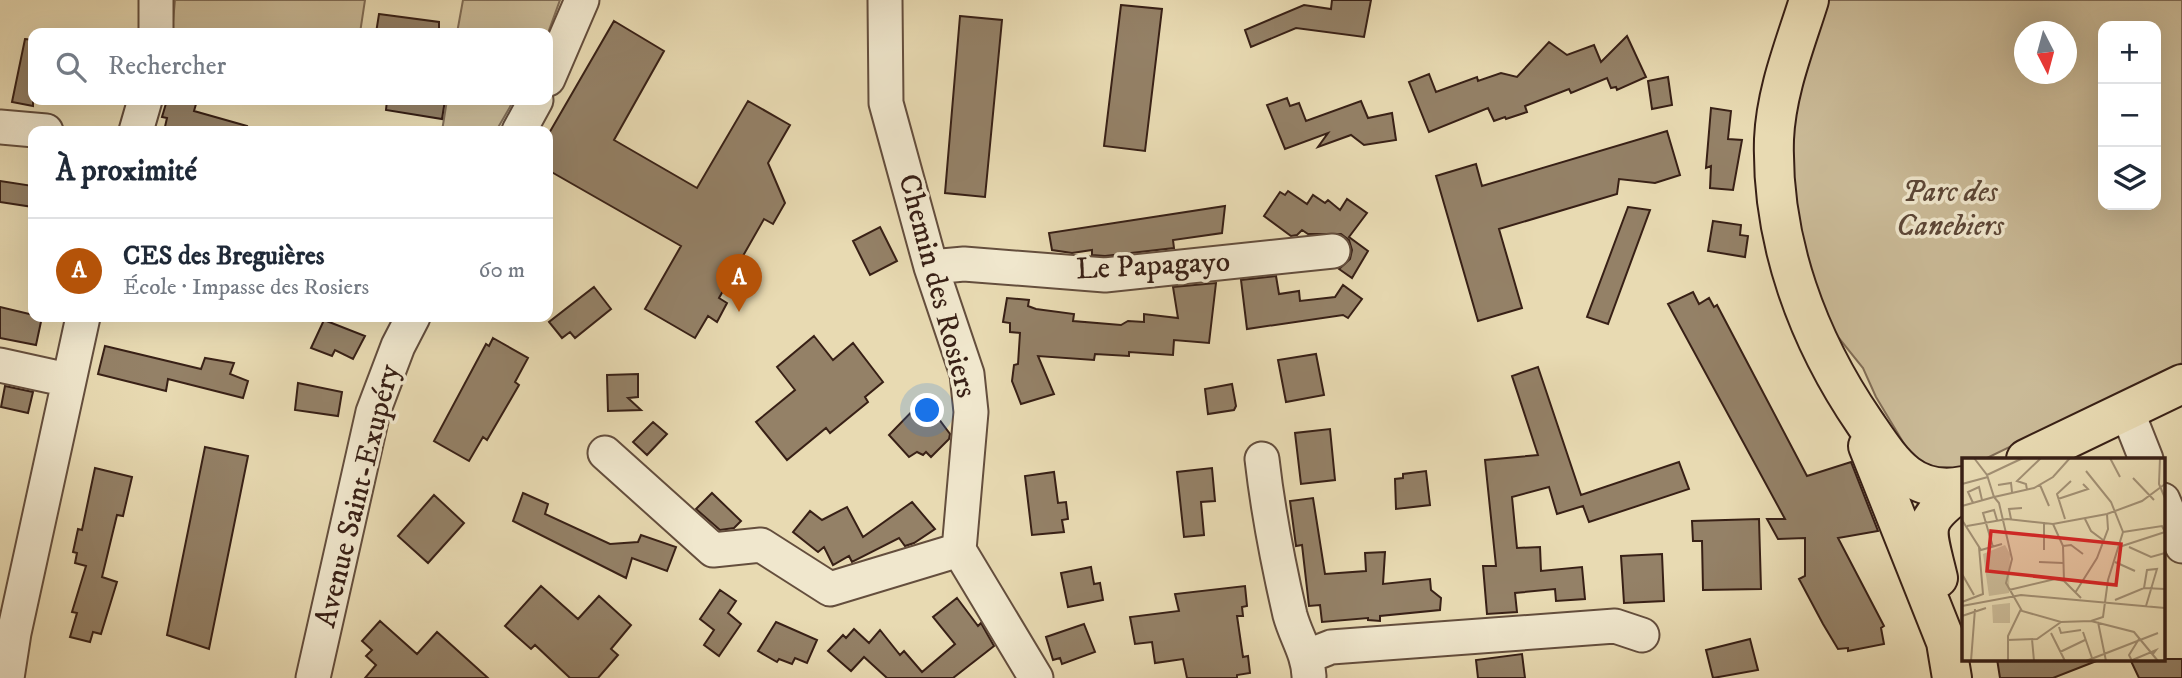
<!DOCTYPE html>
<html lang="fr">
<head>
<meta charset="utf-8">
<style>
  :root { --surface:#fff; --page:#f6f6f7; --text:#1f2937; --muted:#747a83; --line:#e0e1e3; --accent:#b45309 }
  body { margin:0; font-family:"IM FELL DW Pica",serif; background:var(--page); color:var(--text) }
  .controls { position:absolute; right:21px; top:21px; display:grid; overflow:hidden; border-radius:14px; box-shadow:0 7px 28px #0002 }
  .controls button { width:63px; height:63px; display:grid; place-items:center; padding:0; border:0; border-bottom:2px solid var(--line); background:var(--surface); color:var(--text); font:35px sans-serif }
  .compass { position:absolute; left:2014px; top:21px; width:63px; height:63px; border-radius:50%; background:var(--surface); box-shadow:0 7px 28px #0002; rotate:174deg }
  .you { position:absolute; left:928px; top:411px; width:24px; height:24px; margin:-18px; border:5px solid #fff; border-radius:50%; background:#1a73e8; box-shadow:0 0 0 10px #1a73e833 }
  .badge { display:grid; place-items:center; width:46px; height:46px; border-radius:50%; background:var(--accent); color:#fff; font-size:23px; font-weight:700 }
  .pin { position:absolute; translate:-50% -58px; filter:drop-shadow(0 2px 4px #0008) }
  .pin::after { content:''; position:absolute; top:37px; width:24px; height:21px; background:inherit; clip-path:polygon(0 0,100% 0,50% 100%) }
  .list { margin:0; padding:0; list-style:none }
  h2 { display:flex; justify-content:space-between; align-items:center; height:91px; margin:0; padding:0 28px; font-size:30px }
  h2 small { font-size:23px; font-weight:400; color:var(--muted) }
  .list li { display:grid; grid-template-columns:46px 1fr auto; gap:21px; align-items:center; box-sizing:border-box; height:105px; padding:0 28px; border-top:2px solid var(--line) }
  .list b { display:block; font-size:26px; white-space:nowrap }
  .list p { margin:0; font-size:23px; white-space:nowrap; color:var(--muted) }
  .list em { font-size:23px; font-style:normal; color:var(--muted) }
  .icon { flex:none; width:38px; height:38px; fill:none; stroke:currentColor; stroke-width:2; stroke-linecap:round; stroke-linejoin:round }
  .map { position:relative; flex:none; width:2182px; height:678px; overflow:hidden }
  .search { position:absolute; background:var(--surface); box-shadow:0 7px 28px #0002; left:28px; top:28px; width:525px; height:77px; display:flex; align-items:center; gap:18px; box-sizing:border-box; padding:0 24px; border-radius:14px; color:var(--muted); font-size:26px }
  .panel { position:absolute; background:var(--surface); box-shadow:0 7px 28px #0002; left:28px; top:126px; width:525px; height:196px; border-radius:14px }
  .map>svg:first-child { display:block }
  .green { fill:#caba97; stroke:#816d56; stroke-width:2; fill-rule:evenodd }
  .building { fill:#948167; stroke:#382016; stroke-width:2 }
  .lines { fill:none; stroke-linecap:round; stroke-linejoin:round }
  .minor-casing { stroke:#644e3d; stroke-width:37 }
  .major-casing { stroke:#382016; stroke-width:42 }
  .minor { stroke:#f0e7cd; stroke-width:33 }
  .major { stroke:#e8dab2; stroke-width:38 }
  .labels { text-anchor:middle; dominant-baseline:central; stroke-width:7; stroke-linejoin:round; paint-order:stroke }
  .park-label { font-size:30px; font-style:italic; fill:#5c4636; stroke:#f0e7cd }
  .street-label { font-size:30px; fill:#382016; stroke:#f0e7cd }
  .inset-road { fill:none; stroke:#a29074; stroke-width:2 }
  .view { fill:#d62828; fill-opacity:0.15; stroke:#d62828; stroke-width:3.5 }
  .inset-edge { fill:none; stroke:#382016; stroke-width:3.5 }
</style>
</head>
<body>
<div class="map">
<svg width="2182" height="678" viewBox="0 0 2182 678">
  <rect width="100%" height="100%" fill="#e8dab2"/>
  <filter id="stains"><feTurbulence type="fractalNoise" baseFrequency=".00286" numOctaves="4"/><feColorMatrix values="0 0 0 0 .2 0 0 0 0 .09 0 0 0 0 .02 0 0 0 .5 -.17"/></filter>
  <radialGradient id="worn" r=".72"><stop offset=".6" stop-color="#630" stop-opacity="0"/><stop offset="1" stop-color="#630" stop-opacity=".3"/></radialGradient>
  <path class="green" d="M175,0H365L360,33H172Z
    M463,0H560L548,33H457Z
    M1827,0H2182V363L1985,459H1963V478L1918,467L1876,397L1863,368L1826,322L1801,247L1791,151L1795,111ZM2103,26H2156V205H2103ZM2024,32H2066V74H2024Z
    M447,100H514L496,131H442Z"/>
  <path class="building" d="M1332,0H1371L1364,37L1296,28L1251,47L1245,30L1304,5L1331,9Z
    M1121,5L1162,9L1145,151L1104,146Z
    M379,14L439,22V33H376Z
    M960,16L1002,20L985,197L945,193Z
    M614,21L664,51L614,140L697,188L748,101L790,125L768,163L785,203L773,224L764,219L719,298L727,303L717,322L708,316L695,338L645,309L681,246L548,170V135Z
    M1627,36L1646,77L1617,90L1616,87L1611,88L1607,78L1571,93L1569,89L1525,106L1527,112L1506,119L1505,117L1494,121L1488,108L1429,132L1409,82L1429,74L1436,92L1477,77L1478,81L1501,73L1517,77L1549,42L1567,55L1594,45L1601,62Z
    M25,39L33,40V106L12,102Z
    M1668,77L1672,105L1652,109L1648,81Z
    M1287,98L1290,106L1299,103L1306,121L1361,101L1368,118L1392,113L1396,140L1364,145L1351,135L1318,147L1328,133L1285,149L1267,105Z
    M167,100L196,104L194,111L247,126L246,131H164L167,118L162,117Z
    M387,100H445L442,119L386,110Z
    M1711,108L1731,111L1728,139L1742,140L1733,190L1710,188L1711,166L1706,168Z
    M1667,131L1680,175L1655,183L1619,179L1617,194L1499,229L1522,308L1478,321L1436,176L1476,164L1482,186Z
    M0,181L33,186V207L0,202Z
    M1288,191L1307,204L1313,195L1325,203L1328,200L1340,210L1347,199L1367,213L1349,237L1368,251L1352,278L1339,269L1350,259L1352,250L1349,240L1341,234H1308L1302,230L1297,235L1291,236L1264,216L1280,192L1285,195Z
    M1225,206L1222,233L1173,240L1174,248L1105,256L1092,255V250L1072,253L1052,250L1049,233Z
    M1628,207L1650,210L1608,324L1587,317Z
    M1713,221L1741,225L1740,235L1748,236L1745,257L1708,251Z
    M880,227L897,261L870,275L853,241Z
    M1276,276L1279,294L1299,291L1300,301L1335,297L1343,285L1362,299L1348,318L1343,315L1247,329L1241,280Z
    M1216,283L1209,343L1174,340L1173,355L1129,352V356L1095,354L1094,360L1038,356L1054,394L1021,404L1012,381L1014,365L1018,364L1020,333L1010,332V323L1003,322L1007,298L1029,300L1028,306L1036,309L1074,314L1073,321L1121,325L1128,321L1144,322V314L1178,318L1173,287Z
    M594,287L611,309L575,338L570,332L562,338L549,322Z
    M1693,292L1699,304L1709,298L1714,307L1717,305L1807,476L1851,462L1878,531L1838,538L1884,626L1881,628L1884,644L1848,651V648L1838,649L1823,624L1799,579L1805,576V538L1778,539L1767,519H1785L1668,304Z
    M0,307L42,317L36,345L0,338Z
    M324,320L365,336L353,359L335,350L332,356L311,348Z
    M814,336L833,360L853,343L883,382L865,397L868,402L830,433L826,428L787,460L756,422L795,390L777,367Z
    M493,338L528,358L515,382L519,385L487,440L483,437L469,461L434,441L486,344L489,346Z
    M105,346L201,369L205,358L234,363L230,374L248,381L243,398L168,379L166,391L98,374Z
    M1316,354L1324,395L1286,402L1278,360Z
    M1538,367L1581,495L1679,462L1689,489L1589,522L1583,506L1557,514L1549,487L1512,497L1517,548L1540,547L1541,571L1582,567L1585,599L1556,601L1555,589L1515,593L1517,612L1487,614L1483,566H1496L1485,460L1538,455L1512,376Z
    M638,374V397L628,398L641,410L608,411L607,375Z
    M298,383L342,392L338,416L295,410Z
    M1232,384L1236,406L1234,410L1208,414L1205,389Z
    M5,386L33,392L28,413L1,407Z
    M924,399L950,434L949,439L931,457L926,452L923,455L917,452L909,457L889,435Z
    M653,422L667,434L647,455L633,442Z
    M1330,429L1335,480L1301,484L1295,433Z
    M205,447L248,456L209,649L167,635Z
    M95,468L132,477L123,516L117,515L102,577L117,582L101,634L93,632L90,642L70,637L77,613L72,612L86,566L75,563L77,553L73,552L78,529L82,530Z
    M1212,468L1215,501L1201,502L1204,535L1184,537L1177,472Z
    M1426,471L1430,505L1396,509L1395,479L1403,478V474Z
    M1054,472L1058,503L1066,502L1068,519L1062,520L1064,532L1032,535L1025,476Z
    M523,493L548,504L545,514L610,544L638,542L641,535L676,547L667,571L632,558L626,578L513,521Z
    M712,493L741,521L734,528L720,530L696,509Z
    M434,495L464,523L428,563L398,536Z
    M1313,498L1325,574L1366,571L1365,553L1385,552L1383,584L1430,579L1431,590L1441,598L1440,610L1380,616V621L1368,620V618L1322,622L1320,605L1309,606L1302,545L1296,546L1290,501Z
    M912,502L935,529L914,543L905,546L899,538L852,562L849,556L833,565L824,547L818,552L793,532L810,511L822,520L847,507L863,537Z
    M1759,519L1761,589L1703,590L1702,541H1693L1692,521Z
    M1662,554L1664,601L1624,603L1621,556Z
    M1091,567L1094,584L1100,583L1103,600L1068,607L1061,573Z
    M541,586L578,619L599,596L631,625L611,649L618,655L598,678H570L535,645L531,649L505,626Z
    M1245,586L1247,606L1242,607L1243,616H1237L1243,657L1248,656L1250,673L1237,675V678H1187L1183,659L1155,663L1152,642L1135,644L1130,617L1179,611L1175,594Z
    M720,590L736,601L728,613L741,624L719,656L704,645L714,630L700,619Z
    M957,598L978,626L981,623L994,646L953,678H887L864,657L851,671L828,651L843,635L846,638L854,629L869,643L880,630L900,655L904,651L922,672L955,644L933,617Z
    M380,621L417,654L437,632L488,678H365L376,665L366,656L372,650L362,641Z
    M776,622L817,640L807,663L795,658L792,664L779,659L777,662L758,651Z
    M1084,624L1095,652L1062,664L1060,658L1053,660L1046,637Z
    M1750,639L1758,670L1713,678L1706,650Z
    M1522,654L1525,678H1478L1476,660Z
    M1997,659H2099V660L2053,678H2000Z
    M2130,659H2182V678H2139Z"/>
  <g class="lines">
    <defs>
      <path id="minor" d="M885,0L886,103L931,267L967,374L971,412L959,550L1036,678
        M156,33V0
        M548,79L582,0
        M0,127L46,131
        M136,131L145,100
        M519,131L536,100
        M931,267L964,264L1105,275L1333,251
        M0,365L68,380
        M2127,411L2146,459
        M605,453L713,550L761,545L830,589L959,550
        M1262,459C1268,512 1278,563 1290,615C1296,637 1308,653 1309,676
        M2163,500L2182,546
        M1308,656L1331,647L1615,626L1642,635
        M7,678L14,633L83,317
        M313,678L373,412L398,346L413,317"/>
      <path id="major" d="M1809,0C1795,45 1776,91 1774,139C1771,241 1808,340 1865,423C1891,461 1911,496 1963,486
        M1868,446L1946,642L1952,678
        M2026,459L2182,384
        M1938,578C1926,527 1918,523 1963,490"/>
    </defs>
    <use href="#minor" class="minor-casing"/>
    <use href="#major" class="major-casing"/>
    <use href="#minor" class="minor"/>
    <use href="#major" class="major"/>
  </g>
  <g class="labels">
    <g class="park-label">
      <text x="1950" y="192">Parc des<tspan x="1950" dy="34">Canebiers</tspan></text>
    </g>
    <g class="street-label">
      <text transform="translate(1153 266) rotate(-3)">Le Papagayo</text>
      <text transform="translate(937 286) rotate(75)">Chemin des Rosiers</text>
      <text transform="translate(358 496) rotate(-76)">Avenue Saint-Exupéry</text>
    </g>
  </g>
  <g transform="translate(1962 458)">
    <rect width="203" height="203" fill="#e8dab2"/>
    <path d="M43,87L48,96L47,135L27,138L21,96ZM48,145V165H31L30,147Z" fill="#caba97"/>
    <path class="inset-road" d="M12,0L25,17L32,39L72,30L91,19L108,0M148,0L158,19M198,0L197,26L203,40M124,13L149,44L161,74L146,122L141,159L129,163M25,17L61,0M171,20L192,42M0,26L26,19M36,27L49,25L50,34M78,27L87,48M65,32L64,26L55,23L79,0M96,41L126,31L121,26M11,45L6,34L17,29L20,42M0,48L32,39L37,45L50,101L44,125L60,153L99,164L129,163L172,174L196,203M49,61L47,51L60,50M103,61L95,36L109,23M123,61L129,73L141,82M0,62L19,92L40,86M82,64V92M91,66L101,88L102,123M5,68L45,61L91,66L145,56L180,43L203,26M161,74L200,68L203,74M101,88L109,87L121,96M31,89L21,55L32,52L35,62M157,89L203,74M167,89L189,99L203,95M77,104L101,105M153,104L173,113M0,116L12,137M182,130L185,112L195,111L184,148M47,132L93,121L102,123L119,140M113,135L135,100L146,71L145,56M153,142L182,130L203,131M0,144L21,136L17,89M0,148L59,137L203,150M0,158L24,150M136,164L144,203M97,169L99,175L119,172M121,174L130,200M89,175L103,203M70,181L72,203M45,182L75,181L99,164M98,194L123,182M9,203L13,151M46,203V178L59,151M124,203L196,175M168,203L194,192L191,196M170,203L167,197L177,181"/>
    <path class="view" d="M29,73L159,86L154,127L25,113Z"/>
    <rect width="203" height="203" class="inset-edge"/>
  </g>
  <rect width="100%" height="100%" filter="url(#stains)"/>
  <rect width="100%" height="100%" fill="url(#worn)"/>
</svg>
<div class="controls">
<button>+</button>
<button>−</button>
<button><svg class="icon" aria-label="layers" viewBox="0 0 24 24"><path d="M12 4l9 5-9 5-9-5zM3 14l9 5 9-5"/></svg></button>
</div>
<svg class="compass" viewBox="-18 -18 36 36"><path d="M0-13l5 13h-10z" fill="#e53935"/><path d="M0 13l5-13h-10z" fill="#747a83"/></svg>
<div class="you"></div>
<div class="pin badge" style="left:739px;top:312px">A</div>
<div class="search"><svg class="icon" aria-label="search" viewBox="0 0 24 24"><circle cx="10" cy="10" r="6"/><path d="M15 15l6 6"/></svg>Rechercher</div>
<section class="panel">
<h2>À proximité<small></small></h2>
<ul class="list">
<li><span class="badge">A</span><div><b>CES des Breguières</b><p>École · Impasse des Rosiers</p></div><em>60 m</em></li>
</ul>
</section>
</div>
</body>
</html>
